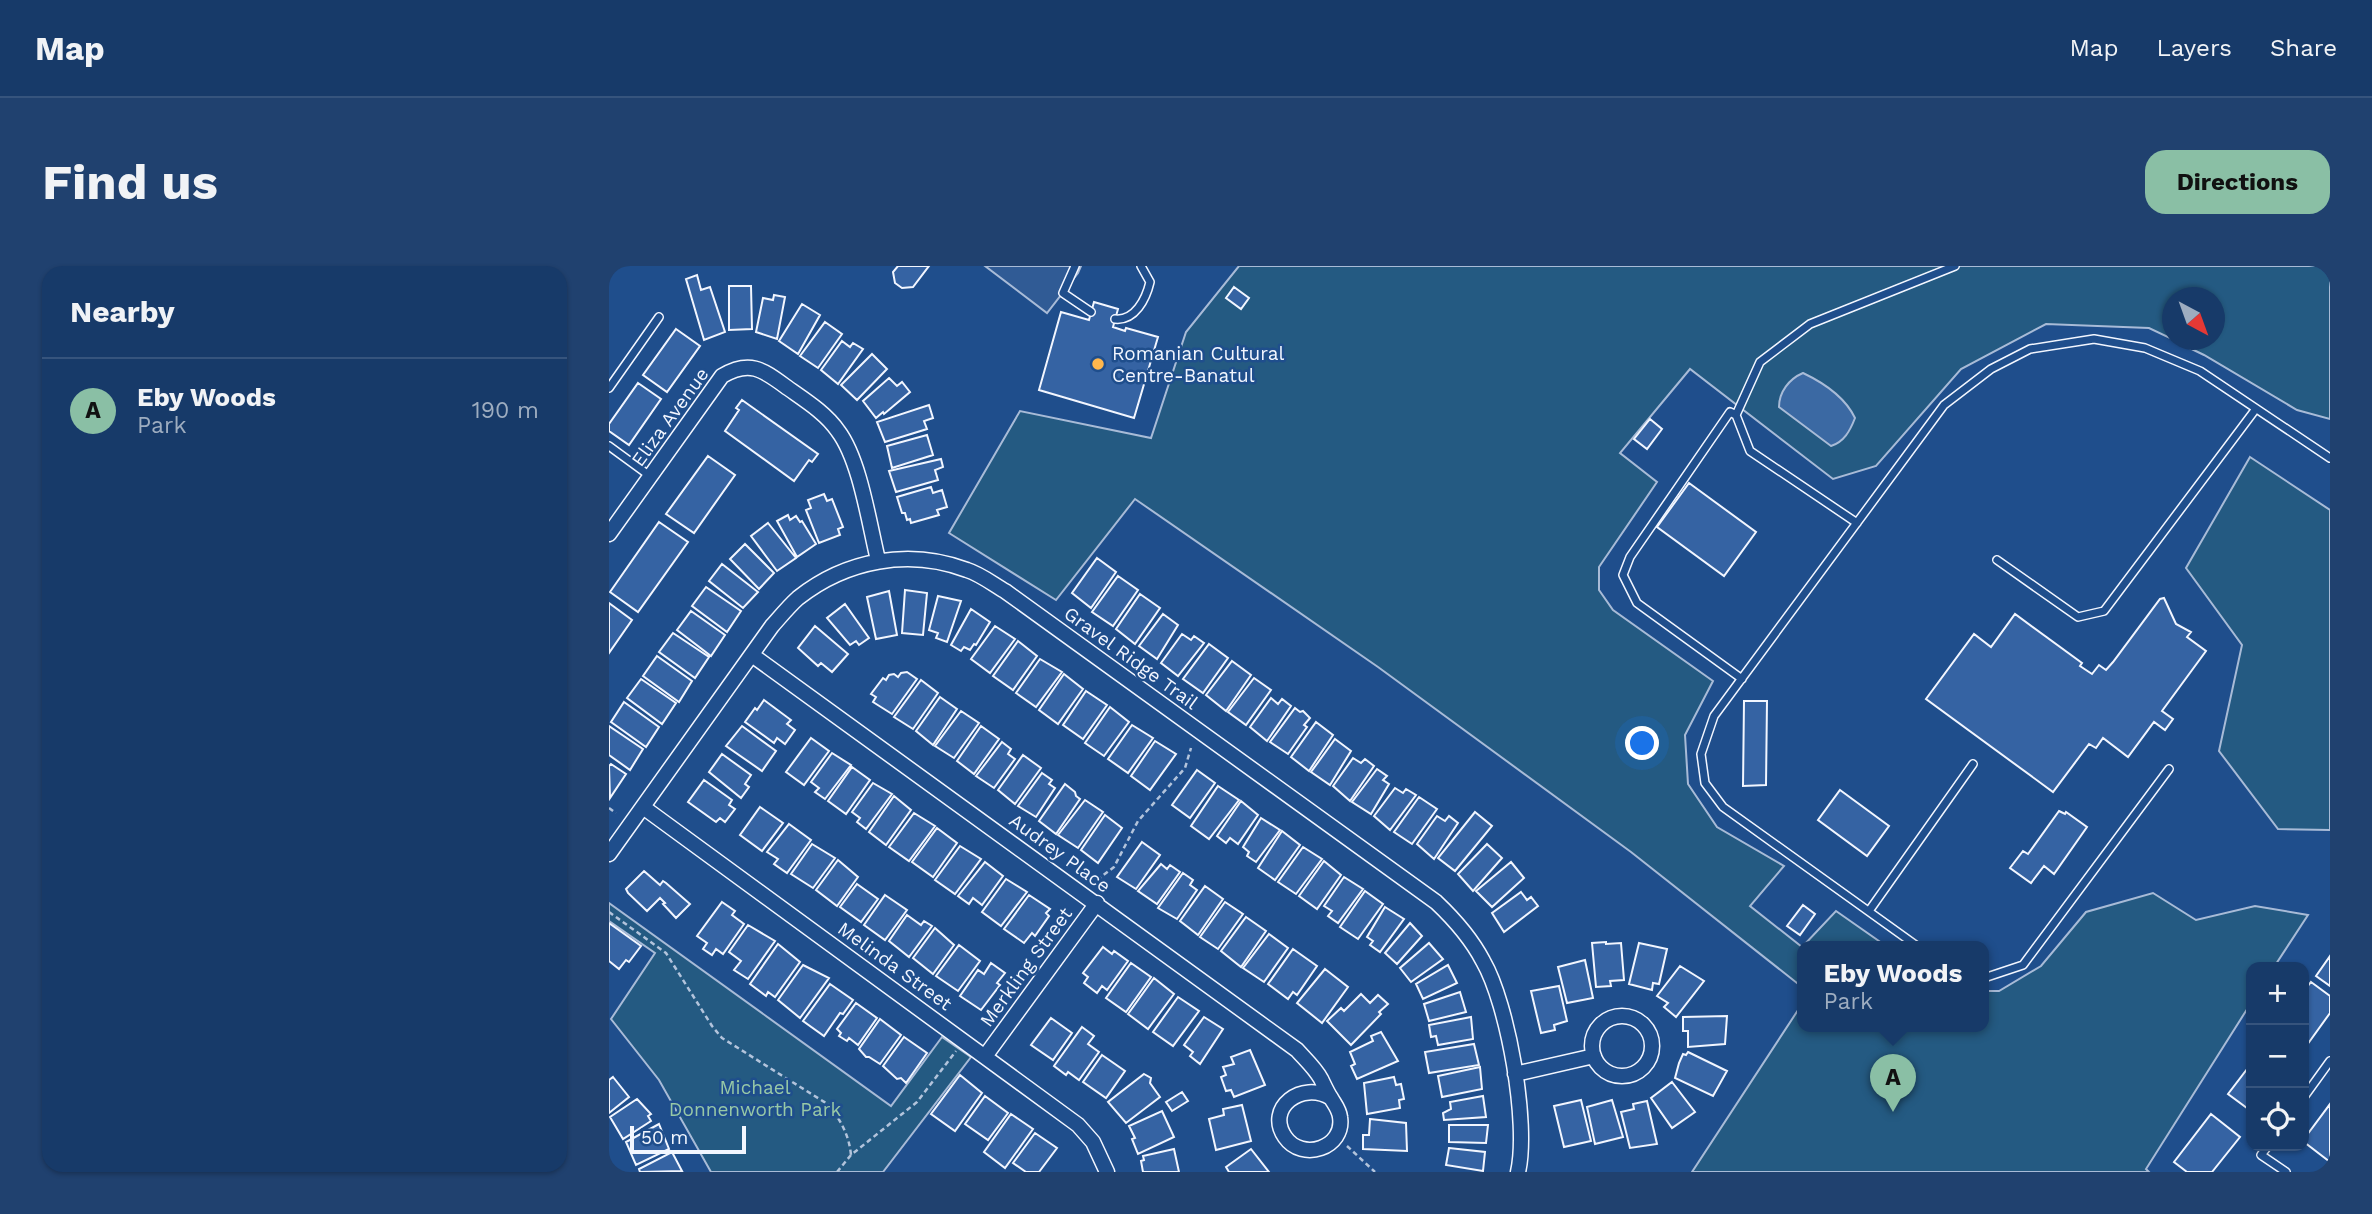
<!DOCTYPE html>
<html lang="en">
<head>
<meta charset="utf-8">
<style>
  :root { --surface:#173a69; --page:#20416f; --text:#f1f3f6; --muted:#9eadc0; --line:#36547d; --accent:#8abfa5 }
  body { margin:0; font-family:"Work Sans",sans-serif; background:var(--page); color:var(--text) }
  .controls { position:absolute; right:21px; bottom:21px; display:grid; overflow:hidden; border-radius:14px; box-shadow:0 2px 5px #0004 }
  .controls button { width:63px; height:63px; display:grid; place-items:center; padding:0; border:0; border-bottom:2px solid var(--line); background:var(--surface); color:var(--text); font:35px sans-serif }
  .compass { position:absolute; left:1553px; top:21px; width:63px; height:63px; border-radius:50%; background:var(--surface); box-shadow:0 2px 5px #0004; rotate:139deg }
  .scale { position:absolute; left:21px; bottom:18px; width:116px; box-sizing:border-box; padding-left:7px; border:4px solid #f2f6ff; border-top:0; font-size:19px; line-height:24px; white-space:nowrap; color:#f2f6ff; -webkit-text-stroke:5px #1f4e8c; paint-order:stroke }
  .you { position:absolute; left:1034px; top:478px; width:24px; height:24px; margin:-18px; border:5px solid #fff; border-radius:50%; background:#1a73e8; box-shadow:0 0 0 10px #1a73e833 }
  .badge { display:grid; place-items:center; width:46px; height:46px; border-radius:50%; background:var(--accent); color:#111; font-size:23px; font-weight:700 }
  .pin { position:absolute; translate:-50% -58px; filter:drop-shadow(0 2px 4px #0008) }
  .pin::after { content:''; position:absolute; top:37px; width:24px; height:21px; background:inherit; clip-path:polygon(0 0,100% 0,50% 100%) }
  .popup { position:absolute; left:1188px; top:675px; width:192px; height:91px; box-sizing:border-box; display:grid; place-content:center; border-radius:14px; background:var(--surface); filter:drop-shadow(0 2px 5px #0005); font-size:23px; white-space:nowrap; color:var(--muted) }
  .popup b { font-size:26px; color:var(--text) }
  .popup::after { content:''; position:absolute; left:50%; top:100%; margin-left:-14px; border:14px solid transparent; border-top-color:var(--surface) }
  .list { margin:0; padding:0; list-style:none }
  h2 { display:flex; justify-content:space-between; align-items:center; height:91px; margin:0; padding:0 28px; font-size:30px }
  h2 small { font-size:23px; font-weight:400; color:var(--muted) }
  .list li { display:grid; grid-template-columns:46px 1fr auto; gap:21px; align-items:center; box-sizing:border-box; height:105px; padding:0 28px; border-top:2px solid var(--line) }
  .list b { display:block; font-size:26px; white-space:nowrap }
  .list p { margin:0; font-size:23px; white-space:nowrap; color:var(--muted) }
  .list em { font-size:23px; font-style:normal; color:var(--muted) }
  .icon { flex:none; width:38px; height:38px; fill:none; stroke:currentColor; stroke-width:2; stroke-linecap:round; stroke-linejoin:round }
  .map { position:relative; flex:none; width:1721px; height:906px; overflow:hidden; border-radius:21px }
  header { display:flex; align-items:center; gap:42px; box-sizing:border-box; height:98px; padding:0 35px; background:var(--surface); border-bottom:2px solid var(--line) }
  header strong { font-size:33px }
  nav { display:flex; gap:38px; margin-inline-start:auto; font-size:24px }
  .intro { display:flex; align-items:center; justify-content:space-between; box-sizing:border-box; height:168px; padding:0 42px }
  h1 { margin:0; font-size:49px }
  .button { padding:18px 32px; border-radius:21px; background:var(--accent); color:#111; font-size:24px; font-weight:700 }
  main { display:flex; gap:42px; padding:0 42px }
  aside { flex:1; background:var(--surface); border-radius:21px; box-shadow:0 2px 5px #0004 }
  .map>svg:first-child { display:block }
  .green { fill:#245a82; stroke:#a8bbd7; stroke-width:2 }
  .parking { fill:#305b95; stroke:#a8bbd7; stroke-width:2 }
  .water { fill:#3b69a3; stroke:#a8bbd7; stroke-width:2 }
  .building { fill:#3563a3; stroke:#f2f6ff; stroke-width:2 }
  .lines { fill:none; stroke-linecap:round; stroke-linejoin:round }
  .service-casing { stroke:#f2f6ff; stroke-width:10 }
  .minor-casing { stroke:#f2f6ff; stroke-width:17 }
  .path { stroke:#b3c4dc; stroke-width:2.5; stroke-dasharray:5 3.5; stroke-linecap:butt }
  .service { stroke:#1f4e8c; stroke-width:7 }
  .minor { stroke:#1f4e8c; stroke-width:14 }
  .poi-dot { fill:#ffb74d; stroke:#1f4e8c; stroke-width:2.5 }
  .labels { text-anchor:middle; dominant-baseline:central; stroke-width:5; stroke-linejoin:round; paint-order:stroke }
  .poi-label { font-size:19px; fill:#f2f6ff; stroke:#1f4e8c; text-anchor:start }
  .street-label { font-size:19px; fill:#f2f6ff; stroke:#1f4e8c }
  .park-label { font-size:19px; fill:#97c8a6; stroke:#1f4e8c }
</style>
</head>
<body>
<header>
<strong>Map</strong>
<nav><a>Map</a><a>Layers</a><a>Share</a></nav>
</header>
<div class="intro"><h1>Find us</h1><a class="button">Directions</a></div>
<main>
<aside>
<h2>Nearby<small></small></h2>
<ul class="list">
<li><span class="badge">A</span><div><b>Eby Woods</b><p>Park</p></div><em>190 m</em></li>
</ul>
</aside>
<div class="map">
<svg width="1721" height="906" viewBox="0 0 1721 906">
  <rect width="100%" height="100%" fill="#1f4e8c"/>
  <path class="green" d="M630,0H1721V153L1688,144L1595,89L1564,74H1605V32H1563V73L1540,62L1437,58L1352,103L1267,200L1224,213L1081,103L1011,187L1048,216L990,301V324L1004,344L1104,415L1076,469L1079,518L1108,561L1175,600L1141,640L1193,681V721L1022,586L769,401L526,233L447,334L340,267L411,145L542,172L577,66Z
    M1641,191L1721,244V564L1669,563L1610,485L1633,379L1577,302Z
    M1544,627L1587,654L1646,640L1699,649L1665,701H1642V737L1537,903L1540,906H1083L1193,738V760H1375V725H1390L1432,700L1477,646Z
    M0,637L282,840L333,771L362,791L274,906H102L50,814L2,753L46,687L0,655Z
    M1227,645L1277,680H1194Z"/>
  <path class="parking" d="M376,0H472L469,7L438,47Z"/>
  <path class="water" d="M1194,107C1215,117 1236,131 1246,152C1241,165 1235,176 1222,180L1170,141C1170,126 1180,113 1194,107Z"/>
  <path class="building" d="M289,0H320L304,21L293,22L286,17L284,6Z
    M88,9L92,24L101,21L116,66L95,74L77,13Z
    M120,20H142L143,63L120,64Z
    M625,21L640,32L632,43L617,32Z
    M165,29L176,31L168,73L147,66L154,32L164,34Z
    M485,36L509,43L504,61L516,65L517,62L549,71L525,152L430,124L452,46L480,54Z
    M193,38L211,49L189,88L170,75Z
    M216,56L233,68L209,102L191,90Z
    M67,63L91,80L58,126L34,109Z
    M233,75L241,81L244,77L254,83L229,118L212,104Z
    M263,88L278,103L248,134L232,119Z
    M280,112L288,120L293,116L301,126L275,148L274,146L267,152L254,135Z
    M29,117L52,133L20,179L0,165V158Z
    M133,134L209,188L203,196L200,194L185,215L116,165L130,144L127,142Z
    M320,139L324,152L315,155L318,163L276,176L268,156Z
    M1041,153L1053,163L1038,183L1025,173Z
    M318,169L324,189L283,202L278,180Z
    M99,190L126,209L85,267L57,248Z
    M332,193L334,201L326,204L329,214L287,226L280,205Z
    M1080,217L1147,266L1115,310L1048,261Z
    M322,221L324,227L333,224L338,241L328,244L330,249L302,257L301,253L298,254L296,247H293L288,231Z
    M215,228L218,235L223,233L234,261L229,263L231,269L210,277L197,244L202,242L199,234Z
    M179,249L181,254L187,250L191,256L193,255L207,278L188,291L168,255Z
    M50,256L79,276L29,346L1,326Z
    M159,257L187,292L168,305L142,270Z
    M136,278L165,307L150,323L121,293Z
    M488,292L507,306L482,342L463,327Z
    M113,298L149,326L134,342L100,315Z
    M509,310L529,324L504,360L483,346Z
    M97,321L132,345L118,366L83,340Z
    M296,324L318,327L314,369L293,367Z
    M280,325L288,369L267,373L258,331Z
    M531,328L551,342L526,378L507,363Z
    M329,330L352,335L338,376L327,372L329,367L320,364Z
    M1555,332L1567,358L1582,366L1578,371L1597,385L1553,445L1564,453L1556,464L1545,456L1519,491L1494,472L1487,482L1480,478L1444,526L1317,433L1365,368L1382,381L1406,348L1473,397L1471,400L1483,408L1490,399L1497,404L1504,396L1551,333Z
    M0,337L23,354L0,387Z
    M236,338L260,372L250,379L247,375L241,379L218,352Z
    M362,343L381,356L367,379L365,378L361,384L355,381L352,385L342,379Z
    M82,345L116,369L102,390L68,364Z
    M554,348L569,359L548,393L530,380Z
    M206,360L239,388L223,406L212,397L209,400L189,382Z
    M386,360L406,373L381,407L362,393Z
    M64,367L100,391L86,412L50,386Z
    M573,368L582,374L585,370L595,377L569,410L552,397Z
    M409,375L428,390L404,424L384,410Z
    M600,378L619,392L594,427L574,413Z
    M48,390L83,415L70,436L34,410Z
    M431,393L453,406L427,441L407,427Z
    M623,395L642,409L617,445L597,429Z
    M298,406L308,413L283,448L264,436L267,431L262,428L274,412L277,414L280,409L285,408L289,411L292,407Z
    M455,408L474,423L449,458L430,444Z
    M645,412L662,424L637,459L619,446Z
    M32,413L67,437L53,458L18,432Z
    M312,414L329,427L304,463L285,451Z
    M477,425L498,439L474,473L454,459Z
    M331,431L348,443L324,479L307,465Z
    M662,432L669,438L673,433L682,440L658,475L641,461Z
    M155,434L182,454L178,458L186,464L176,478L168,472L165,477L136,456L146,442L148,444Z
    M1135,435H1158L1157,519L1134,520Z
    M15,436L50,461L37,481L2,456Z
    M501,441L520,456L495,490L476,477Z
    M686,442L691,446L694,445L701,452L695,459L698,461L679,488L661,476Z
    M352,445L370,457L345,492L326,480Z
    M707,456L724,469L700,505L682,491Z
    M523,459L544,472L519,507L499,493Z
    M0,460L34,483L21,504L0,489Z
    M133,460L167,485L153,505L117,480Z
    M372,460L390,473L365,508L348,495Z
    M202,472L220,485L195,519L177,506Z
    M726,473L742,485L721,519L702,506Z
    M546,475L567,488L541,524L522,510Z
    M393,476L402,483L399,488L406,493L385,522L367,510Z
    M223,487L242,499L216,533L206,526L210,522L202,516Z
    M113,488L142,509L136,518L140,521L132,532L100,506Z
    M414,489L432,502L406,538L389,524Z
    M744,492L752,497L756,493L765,500L741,535L724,520Z
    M2,498L17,508L1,532L0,500Z
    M243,501L261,514L237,548L219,535Z
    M768,503L778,510L774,514L780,518L762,548L743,536Z
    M588,504L606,517L581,552L563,539Z
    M433,507L443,514L440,518L446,522L427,551L409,540Z
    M95,514L123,534L120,539L126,543L116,556L111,552L107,556L79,536Z
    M264,517L283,528L257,563L248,556L251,552L243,546Z
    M456,518L466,526L467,530L471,533L447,568L430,555Z
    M609,520L630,534L600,573L582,560Z
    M786,522L794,527L797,523L807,529L781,564L765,550Z
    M1231,524L1280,560L1258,590L1209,554Z
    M285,530L302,544L277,579L260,566Z
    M810,531L828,543L803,578L785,566Z
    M476,534L494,546L469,582L449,569Z
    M632,535L649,549L629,578L621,572L617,577L608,570Z
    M151,541L174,557L153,585L131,569Z
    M1450,545L1456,548L1457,546L1478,561L1445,608L1435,600L1422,617L1401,602L1414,585L1419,588Z
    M866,546L883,560L846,605L829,592Z
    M305,547L326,560L300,595L280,581Z
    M496,549L513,562L489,597L472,584Z
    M828,550L836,555L840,550L849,557L825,593L808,578Z
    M652,552L671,564L647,596L638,590L640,586L634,581Z
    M180,558L202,574L178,607L165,598L169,593L158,586Z
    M328,562L348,577L324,611L303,596Z
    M673,565L691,579L666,614L649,602Z
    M533,576L551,589L527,623L508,611Z
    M203,578L226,592L204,622L182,608Z
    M878,578L893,592L864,625L849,608Z
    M351,580L372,593L346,628L326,614Z
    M694,581L713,593L687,628L669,616Z
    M229,594L249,611L228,640L207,624Z
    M715,595L732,609L708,643L690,630Z
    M376,596L394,610L373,639L364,632L360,638L349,630Z
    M902,596L915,612L883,641L867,625Z
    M552,598L558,603L561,599L571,606L548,638L529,625Z
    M35,605L51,619L54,615L57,617L81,638L67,652L54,638L56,637L51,632L38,645L19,627L17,623Z
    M574,607L584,614L581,619L588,624L568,653L549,642Z
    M735,611L754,623L729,657L719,650L723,645L715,640Z
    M397,613L418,626L392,660L373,646Z
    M248,618L269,633L252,656L231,641Z
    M596,620L614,633L589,669L571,655Z
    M756,625L774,638L749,673L731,661Z
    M912,626L918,634L922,631L929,640L895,666L883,647Z
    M276,629L298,644L276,674L255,659Z
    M420,629L441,643L437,647L440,650L426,670L423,667L415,677L395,663Z
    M113,636L126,645L123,649L135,658L114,688L107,683L103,689L94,683L98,677L88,670Z
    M616,636L634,648L609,683L591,671Z
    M1194,639L1206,648L1191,669L1178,660Z
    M776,641L795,653L771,686L761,679L764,675L758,671Z
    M298,649L312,659L315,655L323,660L300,691L280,675Z
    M637,651L657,665L632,701L612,685Z
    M0,657L32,680L20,696L17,694L10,703L0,695Z
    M801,657L813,670L788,698L776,687Z
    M139,659L166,675L139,713L125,704L132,695L120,686Z
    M326,662L345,679L324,708L304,692Z
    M660,668L679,682L655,716L634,702Z
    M997,676V678L1012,677L1015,714L1001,715L1002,720L987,721L983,677Z
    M820,677L834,693L802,716L791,702Z
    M1030,677L1058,683L1050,718L1044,717L1043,724L1020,718Z
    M169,678L191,696L166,731L159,726L157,730L141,718Z
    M350,679L371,695L349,725L327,710Z
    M494,681L503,688L505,685L519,695L498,724L493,720L488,727L475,717L479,711L474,707Z
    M684,683L708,700L688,729L684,726L679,733L659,718Z
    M1721,690V720L1707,710Z
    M976,694L984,732L958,737L949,701Z
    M382,697L396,707L388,717L391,719L372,744L351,730L369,704L375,708Z
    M522,697L542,711L517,746L497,732Z
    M194,699L220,712L191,752L169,734Z
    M839,699L848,717L814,733L807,718Z
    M1071,700L1095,715L1067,751L1055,741L1059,737L1048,730Z
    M716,703L739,721L713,757L688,737Z
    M545,712L565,728L539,763L519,748Z
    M1702,716L1721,730V747L1698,779L1695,776V725Z
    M221,718L244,734L234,748L231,747L215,770L194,755Z
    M950,720L958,755L945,759L946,764L932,767L922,725Z
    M851,726L857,746L820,755L815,738Z
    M752,728L761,737L769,729L779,738L770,746L772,748L742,779L718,755L732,742L735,745Z
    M569,731L590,745L564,780L544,766Z
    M247,737L268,752L249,779L240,772L238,775L230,770L232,767L228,763Z
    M1118,750L1116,778L1079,781V765H1074V751Z
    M595,751L614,763L591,798L581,790L584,786L575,779Z
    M862,751L864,773L829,779L827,770L822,771L820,759Z
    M442,752L463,767L444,794L422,779Z
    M271,753L292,769L271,798L260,791H257L250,783Z
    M473,761L485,770L479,778L490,786L470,814L459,806L457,809L445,800Z
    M772,766L789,795L748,813L742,800L746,798L741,786L764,775L762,770Z
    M295,771L318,787L297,817L292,812L288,813L274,800Z
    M865,778L870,799L820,807L816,786Z
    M641,784L656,819L625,831L622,824L617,825L612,811L617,809L614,801L625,798L622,791Z
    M1079,786L1118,805L1104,830L1066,812L1070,797L1074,788L1077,789Z
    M493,789L516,805L497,832L474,816Z
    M1642,798V845L1619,828Z
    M871,801L873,823L833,831L829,810Z
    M535,808L542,812L541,817L551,831L517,857L499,836Z
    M351,809L373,827L346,865L322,848Z
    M4,811L20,831L0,847V814Z
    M785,811L787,819L792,818L795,833L790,834L791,842L758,848L755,817Z
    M1063,816L1086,846L1063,862L1042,832Z
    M573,826L579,835L563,845L557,836Z
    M376,830L399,847L379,874L356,858Z
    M874,830L877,851L835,854L834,847L842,843L841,836Z
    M28,833L42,848L39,850L42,855L14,873L1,851Z
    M972,834L982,875L955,881L945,840Z
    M1003,834L1014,871L986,878L978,841Z
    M1038,835L1048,878L1021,882L1012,846L1025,843L1024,838Z
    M1721,838V896L1695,876V873Z
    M633,839L642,875L607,884L600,853L615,849L614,843Z
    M553,845L565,871L529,888L523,873L526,872L520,860Z
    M402,848L424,863L396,902L375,886Z
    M1602,848L1631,871L1603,906H1578L1565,896Z
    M761,853L797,857L798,885L754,883V869H760Z
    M50,858L60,883L27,899L17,876Z
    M840,859H879L877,877L840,876Z
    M426,867L448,882L430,906H417L404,897Z
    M840,882L876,886L874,905L837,899Z
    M565,883L570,906H534L532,895L535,894L534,890Z
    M642,883L660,906H620L617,901Z
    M63,886L73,905L31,906L30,903Z"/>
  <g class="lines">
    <defs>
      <path id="service" d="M466,0L454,27L482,46
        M506,53C526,55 537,33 541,16L532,0
        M0,122L50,51
        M1127,149L1121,146L1021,291L1014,309L1028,337L1133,413
        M0,180L41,210
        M1248,257L1141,185L1127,149L1151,96L1201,58L1346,0
        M1388,294L1469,351L1495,345L1646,144
        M1260,645L1364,498
        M1308,680L1114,541L1096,517L1092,488L1105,450L1335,139L1382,103L1421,83L1485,73L1536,82L1591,105L1721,192
        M1375,712L1414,699L1560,503
        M1695,831L1721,795
        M1659,880L1652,889L1677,906"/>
      <path id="minor" d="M0,268L113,110C140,94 153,103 176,120C194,133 216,146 229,165C251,194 260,257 269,294
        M143,389L688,784C696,793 706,802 712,813C715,819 718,826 722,832C726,839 730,843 731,851C736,882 693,896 676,871C656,842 693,814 722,832
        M34,541L469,859L484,876L498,906
        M0,588L163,360C171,351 180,340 189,332C237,294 300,282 358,304C371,308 384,318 396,325L827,636C845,653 862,672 874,695C899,738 920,858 909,906
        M983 780a30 30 0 1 1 60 0a30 30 0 1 1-60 0Z
        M377,789L488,637
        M906,808L985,790"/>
    </defs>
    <use href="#service" class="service-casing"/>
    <use href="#minor" class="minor-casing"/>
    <path class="path" d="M0,542L7,547
      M488,614L505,601L529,555L576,502L582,482
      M0,646L57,687L103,760L113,772L220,839C232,855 240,869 242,889
      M738,880L766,906
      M228,906L242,889L308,836L347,785"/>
    <use href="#service" class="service"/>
    <use href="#minor" class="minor"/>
  </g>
  <circle class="poi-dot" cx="489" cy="98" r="7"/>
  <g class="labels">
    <g class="poi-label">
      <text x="503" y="87">Romanian Cultural<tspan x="503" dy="22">Centre-Banatul</tspan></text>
    </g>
    <g class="street-label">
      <text transform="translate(61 151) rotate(-54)">Eliza Avenue</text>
      <text transform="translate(522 392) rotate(36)">Gravel Ridge Trail</text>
      <text transform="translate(451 587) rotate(36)">Audrey Place</text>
      <text transform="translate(286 700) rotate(36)">Melinda Street</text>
      <text transform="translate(417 701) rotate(-54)">Merkling Street</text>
    </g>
    <g class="park-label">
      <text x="146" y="821">Michael<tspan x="146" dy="22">Donnenworth Park</tspan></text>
    </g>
  </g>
</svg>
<div class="controls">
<button>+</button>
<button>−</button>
<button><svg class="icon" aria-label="locate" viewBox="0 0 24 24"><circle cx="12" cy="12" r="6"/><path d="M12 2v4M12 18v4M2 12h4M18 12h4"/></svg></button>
</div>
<svg class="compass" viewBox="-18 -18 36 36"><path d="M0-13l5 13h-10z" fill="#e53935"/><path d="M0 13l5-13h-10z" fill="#9eadc0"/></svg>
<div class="scale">50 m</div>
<div class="you"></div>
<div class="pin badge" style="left:1284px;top:846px">A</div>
<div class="popup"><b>Eby Woods</b>Park</div>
</div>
</main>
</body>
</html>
